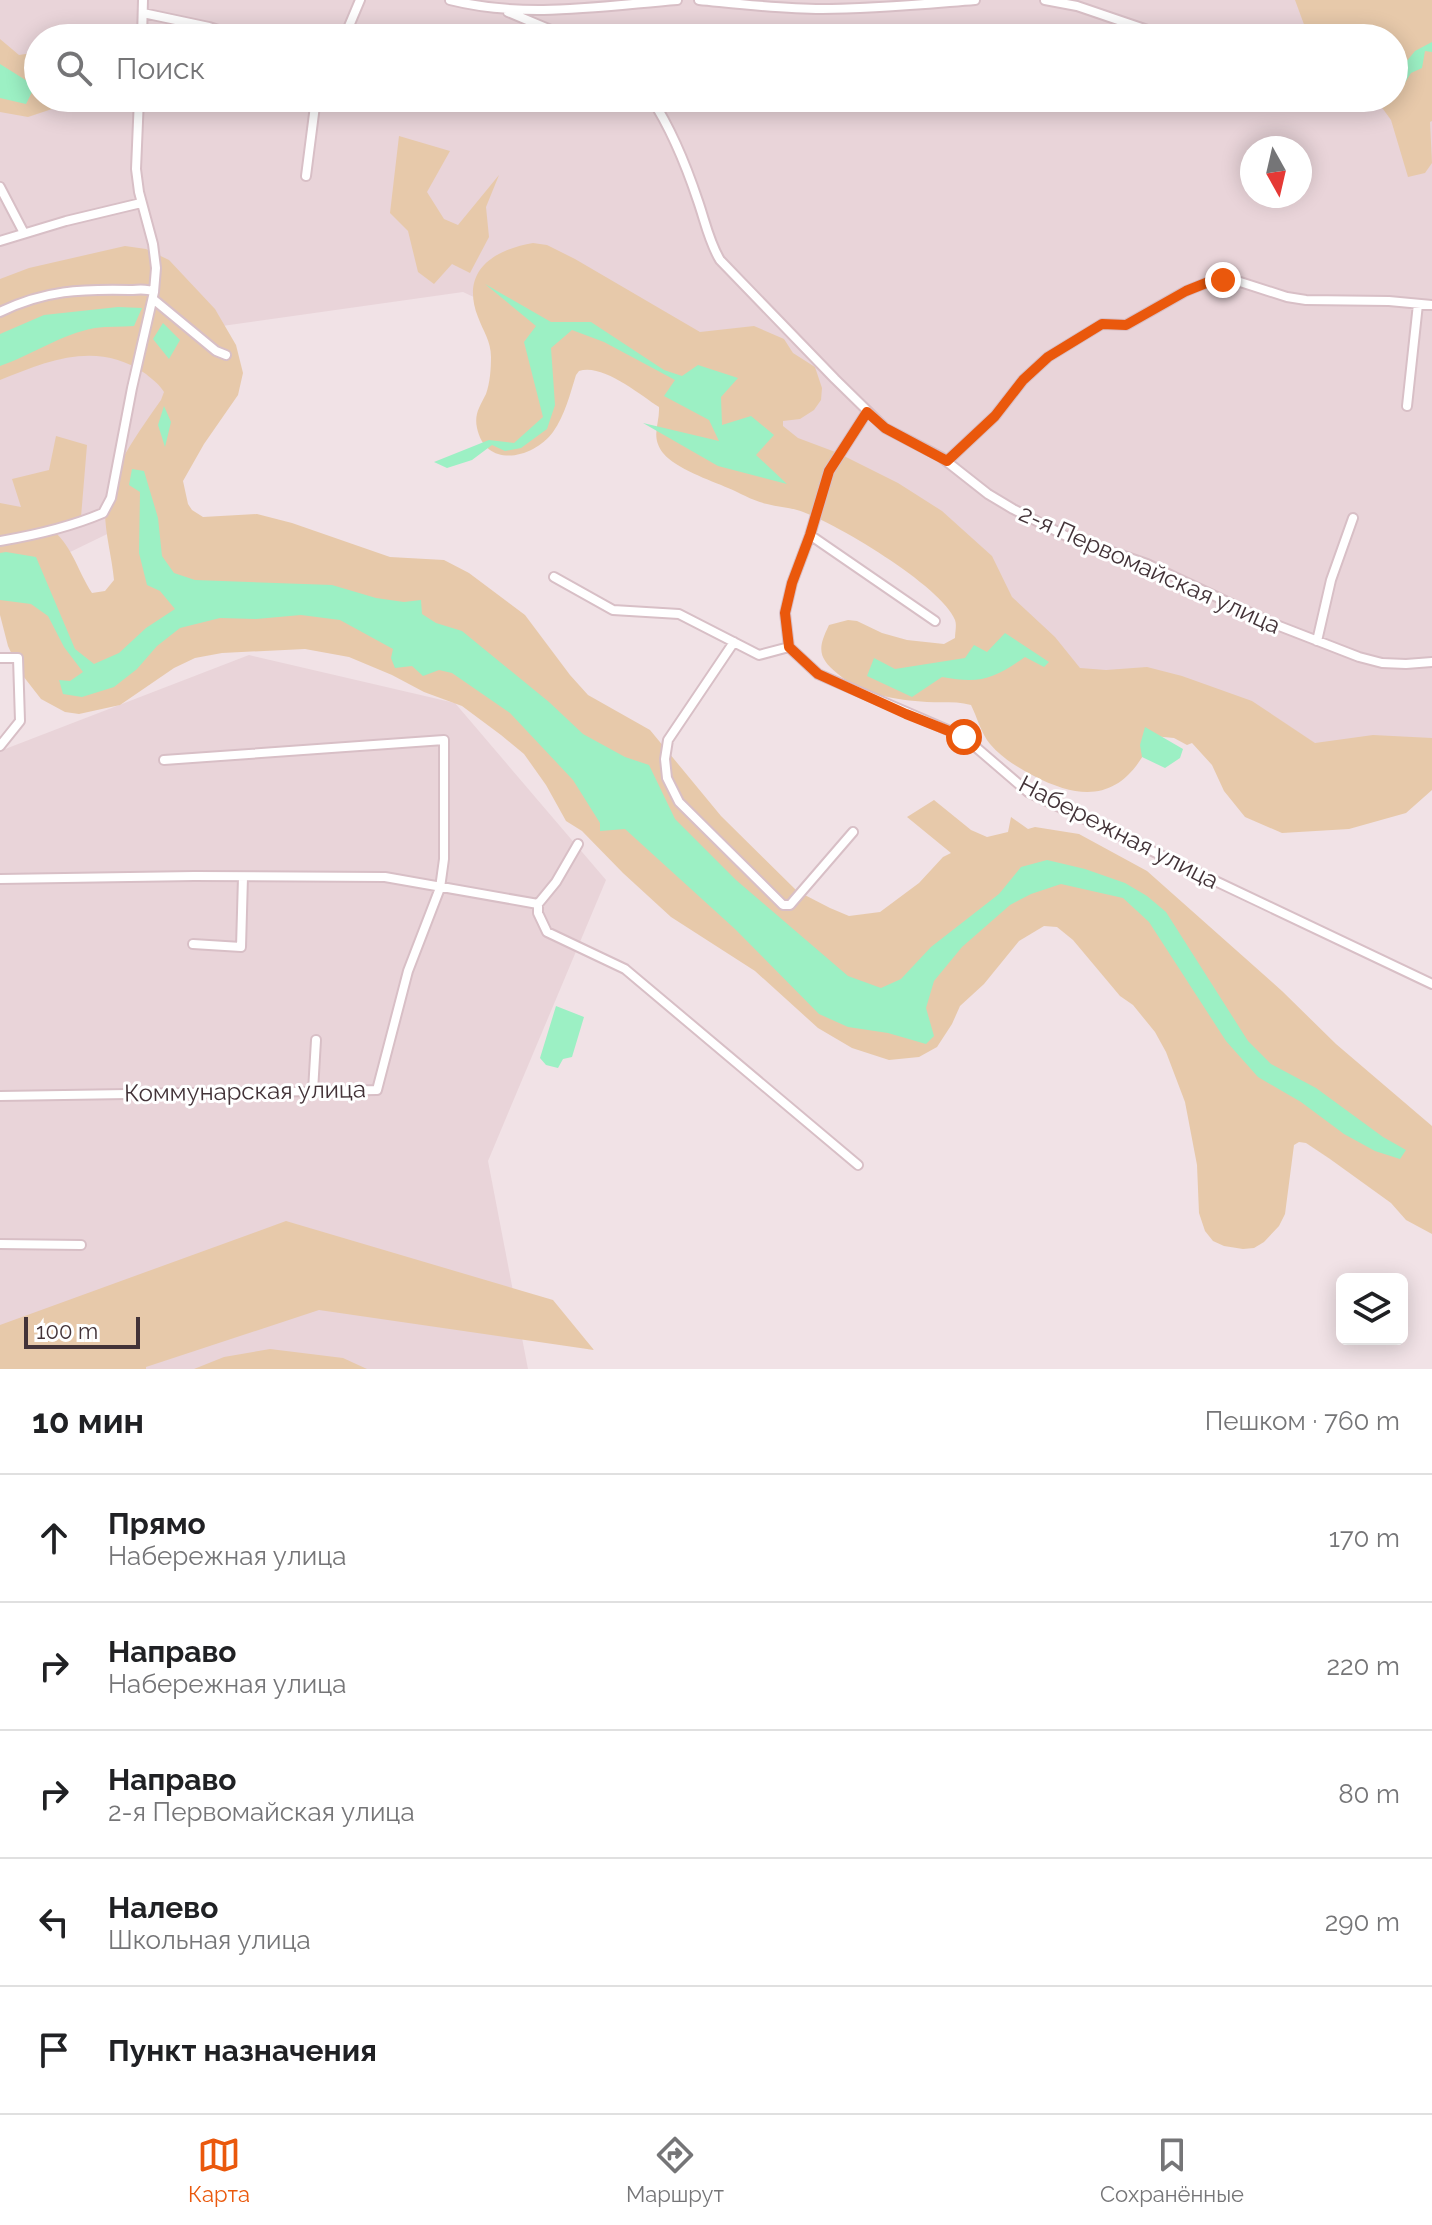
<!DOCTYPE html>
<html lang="ru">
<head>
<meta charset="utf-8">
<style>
  :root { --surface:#fff; --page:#f2f2f2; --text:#202124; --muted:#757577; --line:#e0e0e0; --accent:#ea580c }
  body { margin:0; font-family:Raleway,sans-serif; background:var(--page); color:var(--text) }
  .controls { position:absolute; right:24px; bottom:24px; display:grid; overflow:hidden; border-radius:12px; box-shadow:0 4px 20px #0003 }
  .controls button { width:72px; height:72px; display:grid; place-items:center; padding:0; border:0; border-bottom:2px solid var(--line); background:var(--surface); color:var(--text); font:40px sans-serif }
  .compass { position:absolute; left:1240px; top:136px; width:72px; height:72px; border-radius:50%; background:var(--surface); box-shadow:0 4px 20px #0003; rotate:172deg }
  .scale { position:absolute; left:24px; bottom:20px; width:116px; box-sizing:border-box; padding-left:8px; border:4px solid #433338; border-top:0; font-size:22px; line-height:28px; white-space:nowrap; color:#433338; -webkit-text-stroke:6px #fff; paint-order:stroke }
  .stop { position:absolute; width:24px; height:24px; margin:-18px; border:6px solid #ea580c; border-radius:50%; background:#fff }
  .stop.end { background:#ea580c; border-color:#fff; box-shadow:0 2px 8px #0008 }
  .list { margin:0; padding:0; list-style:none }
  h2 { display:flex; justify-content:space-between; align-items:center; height:104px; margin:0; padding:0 32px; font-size:34px }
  h2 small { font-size:26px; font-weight:400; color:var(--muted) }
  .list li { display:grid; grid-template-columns:52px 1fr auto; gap:24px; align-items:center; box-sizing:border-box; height:128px; padding:0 32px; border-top:2px solid var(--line) }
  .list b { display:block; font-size:30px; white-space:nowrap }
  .list p { margin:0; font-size:26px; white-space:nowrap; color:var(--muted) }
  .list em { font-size:26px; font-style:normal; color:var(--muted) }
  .icon { flex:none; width:44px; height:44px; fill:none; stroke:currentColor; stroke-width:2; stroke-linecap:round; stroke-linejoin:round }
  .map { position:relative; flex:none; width:1432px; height:1369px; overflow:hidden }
  .search { position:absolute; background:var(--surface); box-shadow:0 4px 20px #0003; left:24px; right:24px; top:24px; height:88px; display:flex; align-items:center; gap:20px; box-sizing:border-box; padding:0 28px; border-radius:44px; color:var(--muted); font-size:30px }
  .sheet { height:744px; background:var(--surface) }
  nav { display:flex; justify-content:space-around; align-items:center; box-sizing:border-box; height:112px; border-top:2px solid var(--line); background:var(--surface); font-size:22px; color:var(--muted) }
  nav a { display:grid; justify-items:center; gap:4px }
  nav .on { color:var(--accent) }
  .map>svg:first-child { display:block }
  .residential { fill:#e9d4d9; fill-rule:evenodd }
  .green { fill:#e7c9aa }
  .water { fill:#9cf0c4 }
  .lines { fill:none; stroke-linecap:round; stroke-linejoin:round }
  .street-casing { stroke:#d8bfc6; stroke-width:12 }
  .street { stroke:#fff; stroke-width:8 }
  .route { stroke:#ea580c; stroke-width:10 }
  .labels { text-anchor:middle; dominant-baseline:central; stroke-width:6; stroke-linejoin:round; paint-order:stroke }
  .street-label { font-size:24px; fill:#433338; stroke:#fff }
</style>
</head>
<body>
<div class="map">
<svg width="1432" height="1369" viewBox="0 0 1432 1369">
  <rect width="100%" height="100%" fill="#f1e2e6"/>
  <path class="residential" d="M0,0H1384L1432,20V752L1281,790L1176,695L1050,707L991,621L729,416L463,292L215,327L165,506L0,586ZM38,38H1394V98H38ZM1252,148H1300V196H1252Z
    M249,655L455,703L606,880L488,1161L528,1369H0V751Z"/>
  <path class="green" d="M1295,0H1432V121L1430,122L1432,163L1425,173L1408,177L1391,120L1375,98H1394V38H1309Z
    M0,39L19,55L38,52V98H85L28,117L0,112Z
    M399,136L450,151L427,192L444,219L458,225L499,175L486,207L489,237L470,273L452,264L434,284L418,272L408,231L390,213Z
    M533,243L547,245L575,259L700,332L754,326L784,339L793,353L815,367L822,388L821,400L814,410L800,419L783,421V426L798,438L838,453L898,483L942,511L992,556L1012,597L1055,637L1080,668L1106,670L1147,667L1182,676L1252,701L1315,743L1373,735L1432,738V790L1406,813L1349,829L1282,833L1245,817L1224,791L1212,765L1192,743L1187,745L1174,738L1153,736C1127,796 1090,805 1034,776C1017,767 1003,759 990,744C981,733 977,717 971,705C957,701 942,703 927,702C896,700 862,695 838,674C817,657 818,648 829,625L848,620L857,621L882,633L907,640L944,644L955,638C955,632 957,625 955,620C943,587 832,520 797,510C787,507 777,507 767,504C753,501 740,493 728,488C710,480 676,469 663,453C650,436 660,424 659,407C639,394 602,363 579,371L576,375C570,394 565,415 553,432C534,458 486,470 477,428C474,414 480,406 486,394C490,383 491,369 491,357C491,341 483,331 478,317C460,271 493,250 533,243Z
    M125,246L146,249L169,260L215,309L236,345L243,373L238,395L204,444L183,481L188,504L192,510L203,517L257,514L292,523L390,557L444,560L469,573L525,615L570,675L588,695L650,730L721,816L797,891L830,908L849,916L880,912L919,883L943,857L951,853L907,817L934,800L971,830L987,837L1008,832L1011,817L1028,829L1035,827L1079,834L1147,871L1282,991L1336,1044L1432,1126V1234L1406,1220L1391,1203L1330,1159L1306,1143L1299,1142L1294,1145L1285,1214L1279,1226L1264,1242L1254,1248L1243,1249L1224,1246L1213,1241L1205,1231L1199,1213L1197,1165L1185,1102L1166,1052L1155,1032L1133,1005L1120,996L1073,940L1057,927L1044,926L1019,941L984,984L960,1006L952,1024L937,1047L919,1057L889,1060L852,1048L818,1028L755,971L671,917L623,873L582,831L566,821L546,785L524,754L501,735L462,706L424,692L392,675L349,657L305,649L222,653L195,658L174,668L120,705L79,714L65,712L41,699L20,672L8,646L0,615V503L21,507L12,479L49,470L56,436L87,445L81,517L49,527C72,544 77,570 92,593L105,591L114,580C112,557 105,534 105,511C104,479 142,427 161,400L164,392C159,384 153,380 146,374C98,340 49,360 0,380V279L29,268Z
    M286,1221L553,1300L594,1350L319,1310L146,1367V1369H0V1325Z
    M270,1349L343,1358L367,1369H194L224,1357Z"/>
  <path class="water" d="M1432,42V52L1425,51L1422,68L1411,73L1401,89L1395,91L1394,82L1400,74L1394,67L1406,62L1415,51Z
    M0,64L35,86L26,104L0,98Z
    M485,284L551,322H591L664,370L682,376L698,365L738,378L721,397L722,425L751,416L774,435L756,455L787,484L718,466L643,423L719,441L709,420L664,396L675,380L604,342L572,330L551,348L555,405L547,429L521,448L505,451L492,445L472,460L447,468L434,462L489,440L514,443L543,417L524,342L536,326Z
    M118,307L142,308L134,326C121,327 108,326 95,328C61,334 32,355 0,366V334L44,315Z
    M163,323L180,340L169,359L153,339Z
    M164,406L171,422L165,447L158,425Z
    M132,469L144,471L158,518L162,556L174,573L195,580L332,585L376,598L404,602L421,600L422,614L436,623L462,631L549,702L583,734L625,757L649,765L675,819L736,880L848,976L881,988L901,979L931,947L999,894L1021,867L1047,860L1085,869L1125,883L1147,896L1166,912L1248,1041L1271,1064L1316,1088L1383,1137L1406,1150L1400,1159L1375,1151L1344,1134L1301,1102L1258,1077L1226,1041L1149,922L1123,898L1061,884L1031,894L1010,905L962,947L934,981L926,1008L934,1036L926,1044L888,1033L848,1027L819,1014L735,929L625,829L600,831V823L573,780L510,713L452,673L439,670L423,676L412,666L395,668L391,658L393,649L340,620L301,615L256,619L220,618L180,628L157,646L137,669L114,687L82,697L63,694L59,680L70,681L83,672L64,647L48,616L31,604L0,600V553L6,552L36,557L75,649L94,664L119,653L146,628L175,609L160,591L147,585L139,553L140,492L129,485Z
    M1005,633L1049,662L1044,667L1025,657C993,679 981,684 942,677L912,697L867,676L874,658L895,669L965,658L974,645L987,652Z
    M1145,727L1183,749L1180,758L1165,768L1142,757L1140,745Z
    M556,1006L584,1017L572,1057L563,1059L558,1068L546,1065L540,1058Z"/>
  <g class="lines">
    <defs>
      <path id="street" d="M450,0C525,19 602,6 677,0
        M699,0C740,4 781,9 822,9C873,9 924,4 975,0
        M1045,0L1077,6L1171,38
        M508,12L570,38
        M143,13L209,27L243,38
        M142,38L143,0
        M344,38L360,0
        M651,98C672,130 686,165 698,201C705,221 709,242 720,260L835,379L885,428L941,457L988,494L1013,509L1066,536L1147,564L1274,624L1359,657L1382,663L1406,664L1432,662
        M306,176L316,98
        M0,187L24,233
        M0,241L66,221L141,203
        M153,299L216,351L226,355
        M0,312C45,290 81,289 130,290C139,290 146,288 154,292
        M1407,406L1418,304
        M867,412L829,471L810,535L792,583L785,613L789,647L818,674L964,737L1028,792L1432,984
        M947,461L995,416L1023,380L1048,357L1102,324L1126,325L1186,291L1211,281L1234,280L1287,297L1306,300L1389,301L1432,305
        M810,535L935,621
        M0,541C36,535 70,527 103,513L111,498L132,388L154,292L156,268L153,244L139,192L136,169L139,98
        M554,577L613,610L679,614L759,655L789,647
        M1317,641L1331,580L1353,518
        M734,642L668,740L665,759L667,778L679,802L783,905H790L853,832
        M0,658H18L20,721L0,746
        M0,879L194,876L385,877L538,904L556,882L578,844
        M538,904V913L547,932L625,969L858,1165
        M193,944L241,947L243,877
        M313,1091L316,1040
        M0,1096L377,1090L408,971L440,888L444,859V740L164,760
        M0,1244L81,1245"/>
    </defs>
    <use href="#street" class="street-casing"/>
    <use href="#street" class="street"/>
  </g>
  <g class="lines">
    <path class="route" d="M964,737L906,714L818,674L789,647L785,613L792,583L810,535L829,471L867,412L885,428L947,461L995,416L1023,380L1048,357L1102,324L1126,325L1186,291L1211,281L1223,280"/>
  </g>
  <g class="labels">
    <g class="street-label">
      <text transform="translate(1150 569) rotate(24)">2-я Первомайская улица</text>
      <text transform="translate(1119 832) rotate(27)">Набережная улица</text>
      <text transform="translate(245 1091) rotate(-1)">Коммунарская улица</text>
    </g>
  </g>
</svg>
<div class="controls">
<button><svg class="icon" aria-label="layers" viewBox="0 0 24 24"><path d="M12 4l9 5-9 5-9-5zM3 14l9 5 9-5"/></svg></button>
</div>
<svg class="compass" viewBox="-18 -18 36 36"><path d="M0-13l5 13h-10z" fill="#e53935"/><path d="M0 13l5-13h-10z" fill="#757577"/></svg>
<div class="scale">100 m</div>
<div class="stop" style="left:964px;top:737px"></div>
<div class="stop end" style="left:1223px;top:280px"></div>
<div class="search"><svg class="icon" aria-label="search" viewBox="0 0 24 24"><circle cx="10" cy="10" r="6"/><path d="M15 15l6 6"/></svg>Поиск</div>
</div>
<section class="sheet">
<h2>10 мин<small>Пешком · 760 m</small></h2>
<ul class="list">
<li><svg class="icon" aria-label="ahead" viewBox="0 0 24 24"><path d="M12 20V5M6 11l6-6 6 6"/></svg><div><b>Прямо</b><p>Набережная улица</p></div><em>170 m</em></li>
<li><svg class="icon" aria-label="right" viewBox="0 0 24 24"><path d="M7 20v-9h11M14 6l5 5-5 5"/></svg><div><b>Направо</b><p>Набережная улица</p></div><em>220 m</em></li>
<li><svg class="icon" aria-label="right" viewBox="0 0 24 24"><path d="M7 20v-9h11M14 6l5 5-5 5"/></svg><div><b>Направо</b><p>2-я Первомайская улица</p></div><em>80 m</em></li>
<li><svg class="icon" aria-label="left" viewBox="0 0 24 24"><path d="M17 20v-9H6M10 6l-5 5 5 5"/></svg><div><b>Налево</b><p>Школьная улица</p></div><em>290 m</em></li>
<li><svg class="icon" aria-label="arrive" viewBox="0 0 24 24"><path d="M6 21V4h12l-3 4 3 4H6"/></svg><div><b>Пункт назначения</b></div></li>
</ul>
</section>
<nav>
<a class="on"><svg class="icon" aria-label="map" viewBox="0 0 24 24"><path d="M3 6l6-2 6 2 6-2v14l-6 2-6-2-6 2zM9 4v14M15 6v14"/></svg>Карта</a>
<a><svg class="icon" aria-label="directions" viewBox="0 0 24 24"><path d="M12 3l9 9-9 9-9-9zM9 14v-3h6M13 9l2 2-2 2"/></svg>Маршрут</a>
<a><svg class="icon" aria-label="saved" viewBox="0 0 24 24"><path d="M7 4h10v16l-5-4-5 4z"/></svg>Сохранённые</a>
</nav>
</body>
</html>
